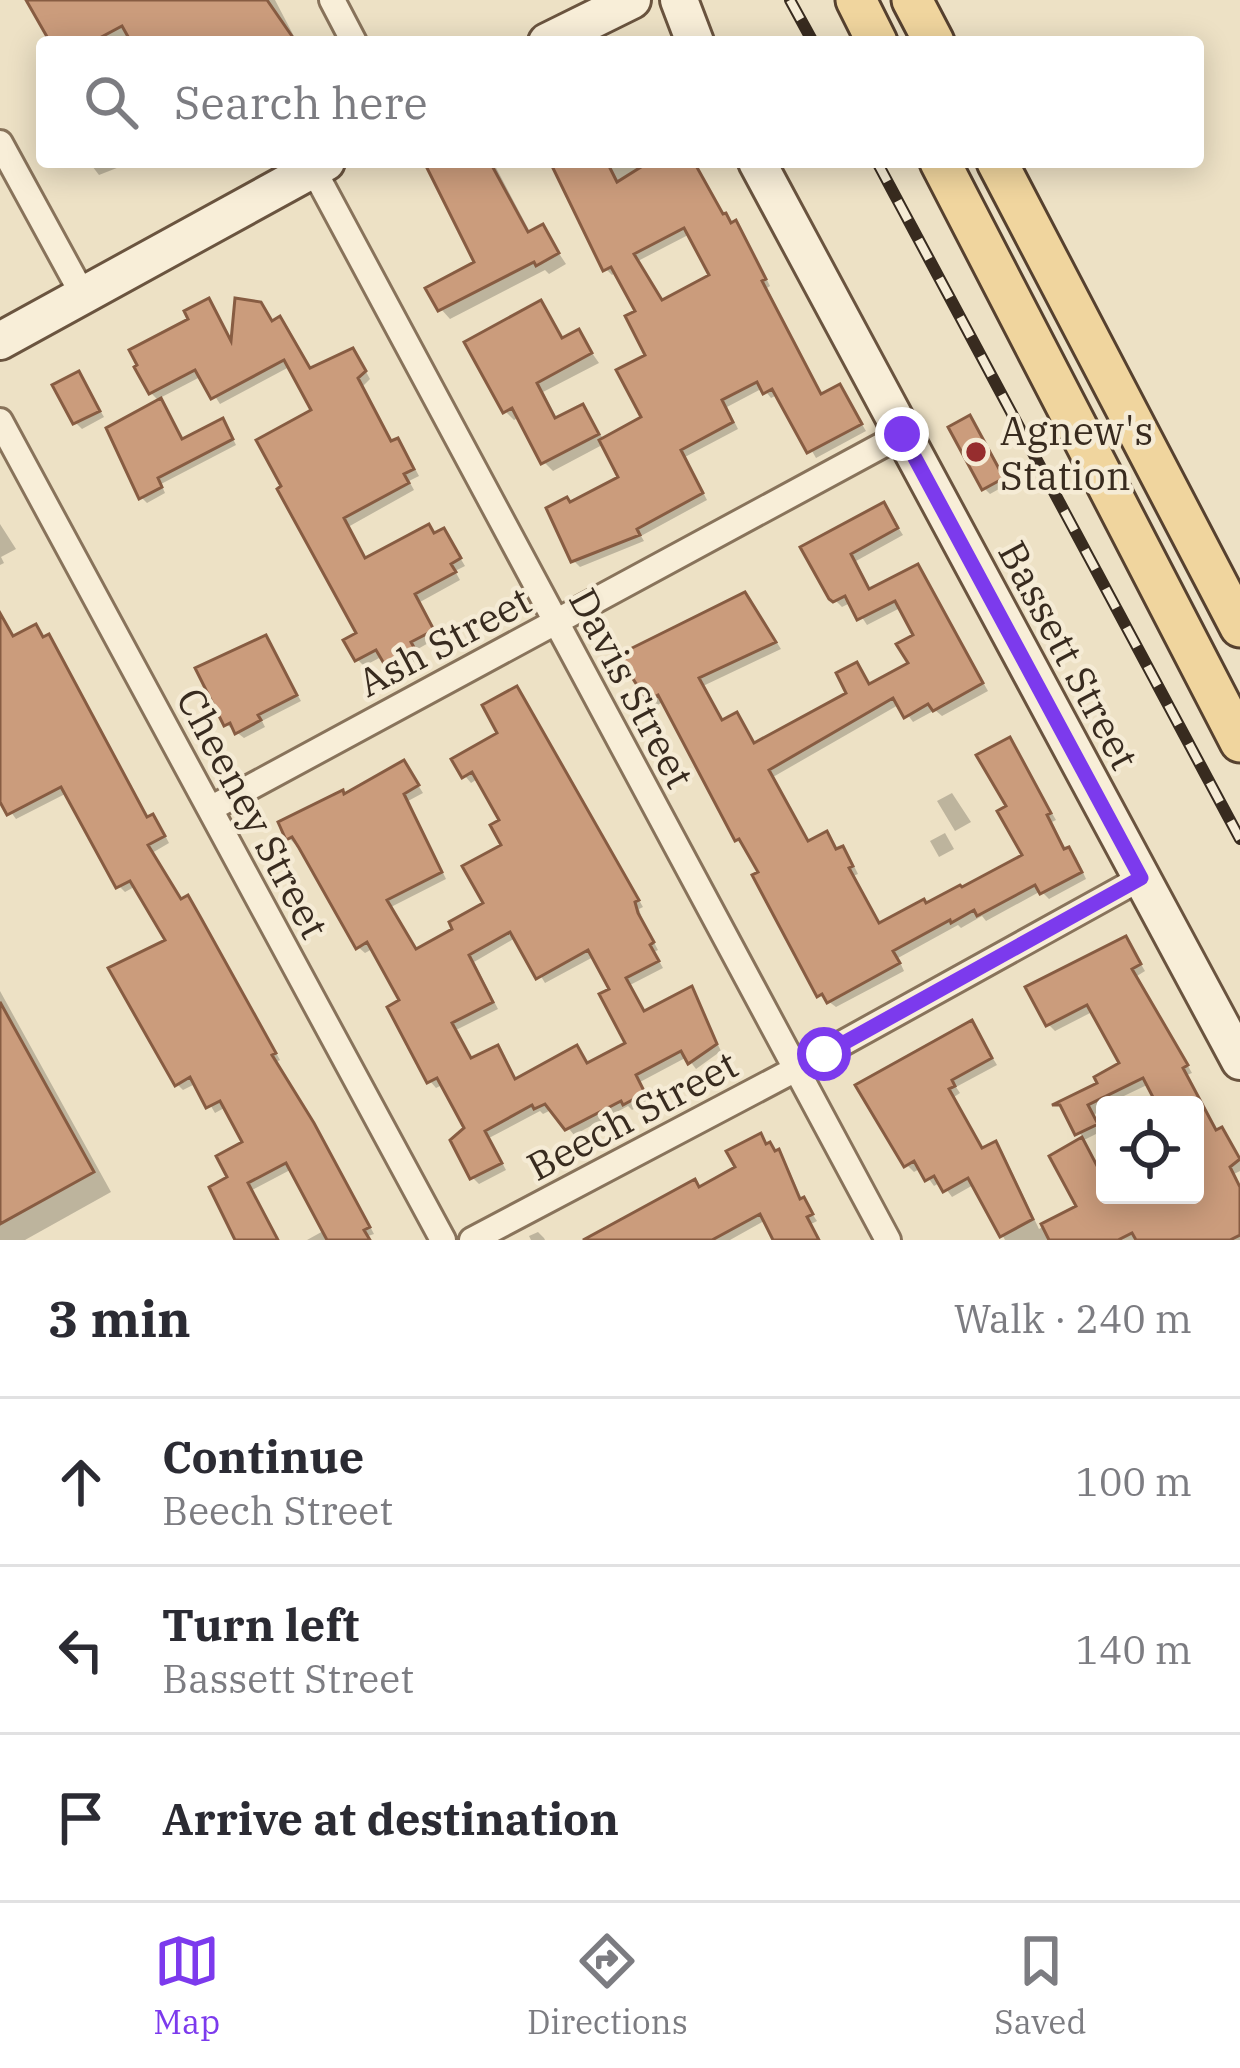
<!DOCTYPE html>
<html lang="en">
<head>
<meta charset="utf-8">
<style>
  :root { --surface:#fff; --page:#f7f7f7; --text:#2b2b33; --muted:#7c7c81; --line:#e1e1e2; --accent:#7c3aed }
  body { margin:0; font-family:"IBM Plex Serif",serif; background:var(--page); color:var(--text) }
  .controls { position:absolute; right:36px; bottom:36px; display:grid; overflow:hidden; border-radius:12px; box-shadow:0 6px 30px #0003 }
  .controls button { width:108px; height:108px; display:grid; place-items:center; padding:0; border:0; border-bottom:3px solid var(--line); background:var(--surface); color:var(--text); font:60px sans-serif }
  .stop { position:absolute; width:36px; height:36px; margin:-27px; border:9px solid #7c3aed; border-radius:50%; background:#fff }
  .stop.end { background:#7c3aed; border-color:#fff; box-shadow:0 3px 12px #0008 }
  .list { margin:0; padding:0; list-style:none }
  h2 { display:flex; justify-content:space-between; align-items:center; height:156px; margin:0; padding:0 48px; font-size:51px }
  h2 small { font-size:39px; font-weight:400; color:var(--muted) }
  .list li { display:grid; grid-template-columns:78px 1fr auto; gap:36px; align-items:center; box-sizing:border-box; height:168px; padding:0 48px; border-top:3px solid var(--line) }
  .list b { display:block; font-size:45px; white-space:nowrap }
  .list p { margin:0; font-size:39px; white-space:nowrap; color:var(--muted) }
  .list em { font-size:39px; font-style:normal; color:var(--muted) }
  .icon { flex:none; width:66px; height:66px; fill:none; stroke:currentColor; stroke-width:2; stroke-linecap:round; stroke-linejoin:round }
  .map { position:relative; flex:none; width:1240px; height:1240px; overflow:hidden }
  .search { position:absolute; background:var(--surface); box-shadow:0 6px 30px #0003; left:36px; right:36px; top:36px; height:132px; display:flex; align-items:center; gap:30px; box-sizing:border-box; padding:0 42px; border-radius:12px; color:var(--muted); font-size:45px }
  .sheet { height:660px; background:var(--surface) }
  nav { display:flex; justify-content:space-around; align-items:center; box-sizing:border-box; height:168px; border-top:3px solid var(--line); background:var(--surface); font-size:33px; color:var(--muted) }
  nav a { display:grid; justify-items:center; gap:6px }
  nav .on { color:var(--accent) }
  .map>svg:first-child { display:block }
  .shadow { fill:#0003; fill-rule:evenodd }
  .building { fill:#cb9c7c; stroke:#875c42; stroke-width:3; fill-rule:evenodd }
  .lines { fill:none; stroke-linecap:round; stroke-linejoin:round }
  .street-casing { stroke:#88735b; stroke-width:30 }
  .secondary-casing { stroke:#6a543f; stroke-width:42 }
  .primary-casing { stroke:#56412f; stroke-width:45 }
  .street { stroke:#f8eed8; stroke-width:24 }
  .secondary { stroke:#f8eed8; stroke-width:36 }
  .primary { stroke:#f0d59e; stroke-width:39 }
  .rail-casing { stroke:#382b1f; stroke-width:12 }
  .rail { stroke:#f5ebd5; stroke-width:8; stroke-dasharray:22; stroke-linecap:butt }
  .route { stroke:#7c3aed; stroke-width:15 }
  .poi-dot { fill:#962d2e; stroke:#f5ebd5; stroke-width:4.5 }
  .labels { text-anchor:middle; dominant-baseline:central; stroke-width:9; stroke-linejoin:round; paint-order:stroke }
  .poi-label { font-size:39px; fill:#382b1f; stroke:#f5ebd5; text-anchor:start }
  .street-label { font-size:39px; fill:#382b1f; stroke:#f5ebd5 }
</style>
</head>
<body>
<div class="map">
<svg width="1240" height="1240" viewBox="0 0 1240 1240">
  <rect width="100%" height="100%" fill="#ede1c5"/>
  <path class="shadow" d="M31,0H275L297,42H54Z
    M89,162H132L99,175Z
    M427,162H493L531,234L542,228L566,264L549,274L545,270L450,319L441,309L478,263Z
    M551,162H700L697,167L724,217L742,230L770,286L767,288L823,397L840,388L866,431L816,458L779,394L771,398L763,388L727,407L738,429L685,457L707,500L641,536L644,541L580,567L573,560L571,505L623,479L604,444L553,471L544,462L520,417L514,420L505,411L541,304L564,340L578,333L599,363L543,392L558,420L582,407L604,440L645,419L649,356L639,312L617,272L612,275L606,269ZM690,234L713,277L663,303L638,261Z
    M209,302L233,344L260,305L274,323L280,320L287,326L312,370L352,352L359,359L370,379L363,386L393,444L397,442L404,448L419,476L409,481L414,490L348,527L367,561L444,531L465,566L455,571L460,580L420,602L439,637L416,650L421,659L395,672L383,656L364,666L357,659L360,634L315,411L291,366L220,404L202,376L158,399L166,406L183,442L227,427L236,445L161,484L165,493L147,503L142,498L160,402L151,393L192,320Z
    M79,374L104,417L82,429L76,423Z
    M969,419L1008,484L990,494L984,488Z
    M884,506L903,535L856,561L871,591L917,567L988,691L942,716L935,710L913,722L900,704L773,777L810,843L826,834L838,851L842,849L849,856L858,874L853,876L881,925L1026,857L1010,808V740L1056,820L1052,822L1066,851L1076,857L1086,879L1049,899L1041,891L986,921L982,916L961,928L958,925L898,958L904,971L836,1007L820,995L762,873L737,839L664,701L656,706L650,699L751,602L781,649L703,686L723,723L737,716L756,746L850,694L856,666L870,687L912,665L918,636L902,607L867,625L852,602L842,607L832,597L804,548Z
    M0,524L16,549L1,557L4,563L0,565Z
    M36,628L45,640L49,638L55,644L149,819L152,817L159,824L169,843L152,853L183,902L194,905L207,928L280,1060L276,1062L320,1133L374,1234L368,1236L370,1240H307L325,1230L292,1169L252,1190L279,1240H239L213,1188L231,1179L246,1143L226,1107L215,1113L197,1083L183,1090L177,1084L170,941L136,886L125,892L119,886L67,793L16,819L0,797V668Z
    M266,639L301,701L262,721L265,727L244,738L226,724Z
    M522,696L643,907L639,909L643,922L658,950L654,952L663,968L630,985L646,1014L691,990L721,1051L696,1069L687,1057L640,1082L650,1100L632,1110L628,1106L574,1135L553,1109L543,1114L540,1111L489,1138L506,1170L479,1184L473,1178L468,1129L444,1084L436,1088L430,1081L403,1001L374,948L365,953L358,947L299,842L295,844L289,838L345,797L404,763L423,793L408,801L446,879L391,907L417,952L456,930L487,904L505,846L503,822L479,778L471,783L465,776L501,734ZM517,937L545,983L595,956L613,990L629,1044L589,1066L577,1049L517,1081L497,1048L472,1061L456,1030L498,1009L474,962Z
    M952,793L971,822L955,831L937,801Z
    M945,833L954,849L939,857L930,841Z
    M1126,939L1145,971L1137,976L1192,1073L1187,1075L1218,1132L1222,1131L1228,1137L1240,1158V1171L1234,1174L1240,1186V1240H1005L975,1184L952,1197L941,1182L934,1186L921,1168L914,1172L907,1165L972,1024L997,1065L956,1087L960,1093L954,1097L983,1151L995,1145L1002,1151L1039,1229L1080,1207L1081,1141L1105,1180V1195H1195V1105H1160L1149,1084L1105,1105L1094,1115L1102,1131L1084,1140L1062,1103L1101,1084L1123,1064L1094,1011L1055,1031L1048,1024Z
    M0,991L111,1192L25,1240H0Z
    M760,1137L784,1159L802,1199L817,1221L811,1224L820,1240H777L766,1220L730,1240H604L600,1234L739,1168Z
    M538,1232L544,1238L545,1240H531L529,1236Z"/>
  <path class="building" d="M26,0H267L296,42H131L122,26L92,42H50Z
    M424,162H490L528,232L543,224L559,253L536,266L534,262L438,311L425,288L474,262Z
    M550,162H607L617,182L649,162H694L723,214L726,213L731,223L736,220L766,279L762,281L821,394L840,384L862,424L807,453L772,389L763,394L757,382L722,400L733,422L681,450L703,493L637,529L640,535L571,562L546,508L567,497L570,502L618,477L599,440L641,417L616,370L645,355L625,316L635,311L611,267L603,271ZM684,228L709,275L662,300L634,254Z
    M209,298L231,341L235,298L261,302L272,321L280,316L310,368L353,348L366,371L358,378L391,441L398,438L414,469L404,474L409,483L344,518L365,558L429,524L434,533L444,528L461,558L451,564L456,572L415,594L434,630L411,642L416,651L386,667L376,650L355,661L343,640L356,633L277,489L281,486L256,440L311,410L284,360L211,399L195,370L149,394L134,367L137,365L129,350L188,319L184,311Z
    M541,300L562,338L579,329L592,353L537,383L555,418L583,404L599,434L541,464L512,408L503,413L464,342Z
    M79,371L100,411L73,424L52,385Z
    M161,398L182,439L223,418L233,439L158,478L162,487L139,499L106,428Z
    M970,415L1004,478L982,490L948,427Z
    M884,502L898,528L851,554L869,589L918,564L983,683L933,711L928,704L904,718L893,698L769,770L808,841L827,831L836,849L843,846L853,866L849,868L879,923L924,899L926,903L960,885L962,887L1022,855L997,811L1006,806L976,755L1010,737L1051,813L1047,815L1064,849L1069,847L1082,872L1040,894L1035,885L977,916L974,910L951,923L950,920L893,951L900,963L827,1003L822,994L817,997L752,875L758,872L739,839L735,841L658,695L647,701L618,655L745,592L776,642L699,678L722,720L737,712L754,743L846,693L836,673L857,662L869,684L908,663L896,644L913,635L895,601L857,620L845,596L833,602L829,599L800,547Z
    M0,613L13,636L36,624L43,637L49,634L147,817L153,814L165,836L148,845L181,899L188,895L201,918L276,1053L272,1055L314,1123L370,1227L364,1230L370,1240H327L286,1163L248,1183L278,1240H235L209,1187L227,1177L216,1156L242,1142L220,1101L206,1108L190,1077L175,1086L108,968L165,940L130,881L116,888L61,787L7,815L0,802Z
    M266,635L297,695L258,715L261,720L235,734L230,723L224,726L195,668Z
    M517,686L639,900L635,902L638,913L654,942L650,945L659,961L626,978L644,1011L692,986L717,1044L688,1064L681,1051L636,1075L645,1093L623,1105L621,1101L565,1130L545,1104L534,1109L532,1105L485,1131L502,1163L470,1179L450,1140L464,1128L437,1078L427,1083L387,1007L399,1000L367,942L356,949L299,848L292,837L286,840L278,822L343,790L344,794L404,760L419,785L404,794L442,872L387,900L416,949L452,929L449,922L483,903L462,866L501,845L490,825L499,820L472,772L462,778L451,759L497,733L482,705ZM510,932L536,979L588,950L609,989L599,994L625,1043L587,1063L577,1045L515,1079L498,1045L471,1058L452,1023L493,1002L469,955Z
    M1126,936L1141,964L1132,969L1188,1065L1183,1068L1216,1130L1222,1127L1240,1159L1230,1167L1240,1187V1235L1230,1240H1136L1132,1233L1118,1240H1049L1041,1224L1076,1206L1049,1156L1082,1137L1105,1181V1195H1195V1105H1157L1143,1078L1088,1105L1098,1124L1075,1135L1060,1105H1052L1097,1083L1094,1077L1119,1063L1087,1005L1046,1026L1025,987Z
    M0,1002L94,1172L0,1224Z
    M972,1020L992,1058L952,1080L955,1086L949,1089L982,1148L996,1141L1033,1219L1000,1237L968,1178L943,1192L934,1176L925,1181L914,1161L904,1167L855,1085Z
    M761,1133L766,1144L770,1142L775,1151L779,1149L800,1199L804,1197L813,1214L807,1217L819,1240H773L760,1214L712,1240H583L695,1179L699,1187L735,1167L726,1151Z"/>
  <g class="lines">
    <defs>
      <path id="street" d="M332,0L354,42
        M0,143L83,295
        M313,169L888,1240
        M0,421L443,1240
        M210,809L903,434
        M472,1240L796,1069L1141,878"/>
      <path id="secondary" d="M679,0L695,42
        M547,42L632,0
        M757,162L1240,1061
        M0,341L326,162"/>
      <path id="primary" d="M856,0L877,42
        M912,0L934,42
        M940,162L1240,742
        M997,162L1240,627"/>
    </defs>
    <use href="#street" class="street-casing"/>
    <use href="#secondary" class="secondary-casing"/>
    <use href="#primary" class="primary-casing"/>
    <use href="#street" class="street"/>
    <use href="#secondary" class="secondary"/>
    <use href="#primary" class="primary"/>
    <defs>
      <path id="rail" d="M790,0L813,42
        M877,162L1240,839"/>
    </defs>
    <use href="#rail" class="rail-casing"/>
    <use href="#rail" class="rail"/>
  </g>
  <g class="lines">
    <path class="route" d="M824,1054L1141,878L902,434"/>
  </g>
  <circle class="poi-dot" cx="976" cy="452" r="12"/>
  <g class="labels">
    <g class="poi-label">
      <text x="1000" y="430">Agnew's<tspan x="1000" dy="45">Station</tspan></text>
    </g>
    <g class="street-label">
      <text transform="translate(444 641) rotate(-28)">Ash Street</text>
      <text transform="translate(1069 655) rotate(62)">Bassett Street</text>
      <text transform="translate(632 688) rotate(62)">Davis Street</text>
      <text transform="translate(253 813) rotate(62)">Cheeney Street</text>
      <text transform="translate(632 1115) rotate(-28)">Beech Street</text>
    </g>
  </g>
</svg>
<div class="controls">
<button><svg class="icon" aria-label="locate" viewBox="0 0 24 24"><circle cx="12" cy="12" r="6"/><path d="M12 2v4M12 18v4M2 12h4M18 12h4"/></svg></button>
</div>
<div class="stop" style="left:824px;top:1054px"></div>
<div class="stop end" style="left:902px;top:434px"></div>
<div class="search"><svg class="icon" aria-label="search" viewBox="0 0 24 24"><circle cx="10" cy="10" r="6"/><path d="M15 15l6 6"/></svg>Search here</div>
</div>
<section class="sheet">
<h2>3 min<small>Walk · 240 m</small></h2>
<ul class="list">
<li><svg class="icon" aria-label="ahead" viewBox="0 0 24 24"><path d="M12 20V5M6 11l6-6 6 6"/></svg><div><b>Continue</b><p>Beech Street</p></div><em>100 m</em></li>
<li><svg class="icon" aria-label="left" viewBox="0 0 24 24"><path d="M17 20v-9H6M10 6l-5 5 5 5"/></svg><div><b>Turn left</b><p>Bassett Street</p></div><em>140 m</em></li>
<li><svg class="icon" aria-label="arrive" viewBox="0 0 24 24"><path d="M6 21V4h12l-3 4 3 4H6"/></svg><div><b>Arrive at destination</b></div></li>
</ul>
</section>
<nav>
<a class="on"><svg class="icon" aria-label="map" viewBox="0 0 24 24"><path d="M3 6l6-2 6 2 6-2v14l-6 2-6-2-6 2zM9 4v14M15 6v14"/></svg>Map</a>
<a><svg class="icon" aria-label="directions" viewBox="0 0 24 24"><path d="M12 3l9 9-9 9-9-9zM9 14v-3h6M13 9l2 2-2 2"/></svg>Directions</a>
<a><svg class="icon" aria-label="saved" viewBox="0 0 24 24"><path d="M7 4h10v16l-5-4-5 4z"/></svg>Saved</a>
</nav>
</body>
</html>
